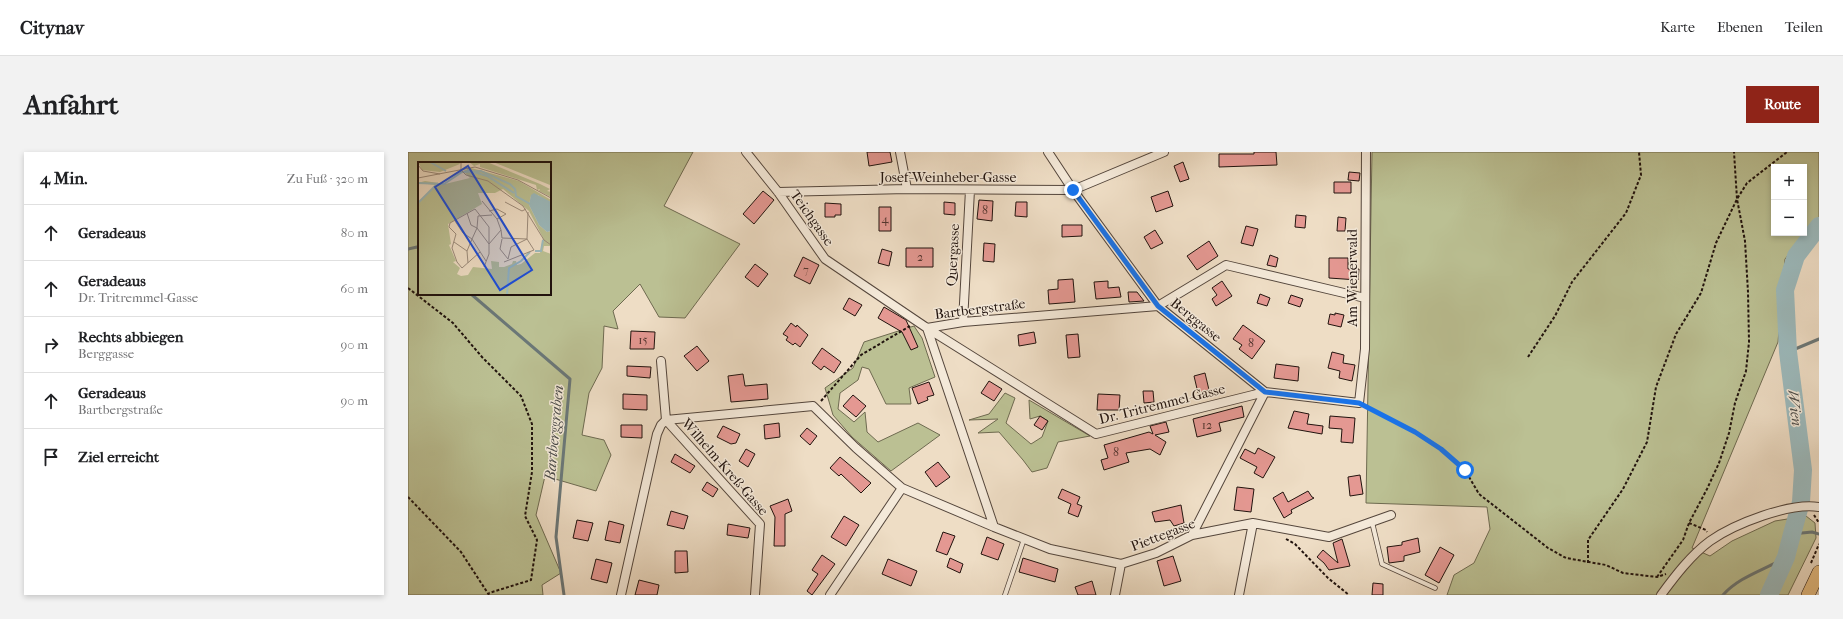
<!DOCTYPE html>
<html lang="de">
<head>
<meta charset="utf-8">
<style>
  :root { --surface:#fff; --page:#f2f2f2; --text:#202124; --muted:#757577; --line:#e0e0e0; --accent:#8f2418 }
  body { margin:0; font-family:"IM FELL French Canon",serif; background:var(--page); color:var(--text) }
  .controls { position:absolute; right:12px; top:12px; display:grid; overflow:hidden; border-radius:0px; box-shadow:0 2px 6px #0003 }
  .controls button { width:36px; height:36px; display:grid; place-items:center; padding:0; border:0; border-bottom:1px solid var(--line); background:var(--surface); color:var(--text); font:20px sans-serif }
  .stop { position:absolute; width:12px; height:12px; margin:-9px; border:3px solid #1a73e8; border-radius:50%; background:#fff }
  .stop.end { background:#1a73e8; border-color:#fff; box-shadow:0 1px 4px #0008 }
  .list { margin:0; padding:0; list-style:none }
  h2 { display:flex; justify-content:space-between; align-items:center; height:52px; margin:0; padding:0 16px; font-size:17px }
  h2 small { font-size:13px; font-weight:400; color:var(--muted) }
  .list li { display:grid; grid-template-columns:26px 1fr auto; gap:12px; align-items:center; box-sizing:border-box; height:56px; padding:0 16px; border-top:1px solid var(--line) }
  .list b { display:block; font-size:15px; white-space:nowrap }
  .list p { margin:0; font-size:13px; white-space:nowrap; color:var(--muted) }
  .list em { font-size:13px; font-style:normal; color:var(--muted) }
  .icon { flex:none; width:22px; height:22px; fill:none; stroke:currentColor; stroke-width:2; stroke-linecap:round; stroke-linejoin:round }
  .map { position:relative; flex:none; width:1411px; height:443px; overflow:hidden; border-radius:0px }
  header { display:flex; align-items:center; gap:24px; box-sizing:border-box; height:56px; padding:0 20px; background:var(--surface); border-bottom:1px solid var(--line) }
  header strong { font-size:19px }
  nav { display:flex; gap:22px; margin-inline-start:auto; font-size:14px }
  .intro { display:flex; align-items:center; justify-content:space-between; box-sizing:border-box; height:96px; padding:0 24px }
  h1 { margin:0; font-size:28px }
  .button { padding:10px 18px; border-radius:0px; background:var(--accent); color:#fff; font-size:14px; font-weight:700 }
  main { display:flex; gap:24px; padding:0 24px }
  aside { flex:1; background:var(--surface); border-radius:0px; box-shadow:0 2px 6px #0003 }
  .map>svg:first-child { display:block }
  .green { fill:#bbc093; stroke:#6e6a50; fill-rule:evenodd }
  .lines { fill:none; stroke-linecap:round; stroke-linejoin:round }
  .stream { stroke:#6b7777; stroke-width:3 }
  .river { stroke:#9cbabd; stroke-width:18 }
  .building { fill:#e49892; stroke:#21130e }
  .lane-casing { stroke:#54463c; stroke-width:5.5 }
  .street-casing { stroke:#54463c; stroke-width:10 }
  .primary-casing { stroke:#21130e; stroke-width:14 }
  .path { stroke:#21130e; stroke-width:2; stroke-dasharray:3 2; stroke-linecap:butt }
  .lane { stroke:#f4e9d9; stroke-width:4 }
  .street { stroke:#f4e9d9; stroke-width:8 }
  .primary { stroke:#e7be82; stroke-width:13 }
  .route { stroke:#1a73e8; stroke-width:5 }
  .labels { text-anchor:middle; dominant-baseline:central; stroke-width:3; stroke-linejoin:round; paint-order:stroke }
  .number-label { font-size:12px; fill:#52342f }
  .street-label { font-size:14px; fill:#21130e; stroke:#f4e9d9 }
  .water-label { font-size:15px; font-style:italic; fill:#4c4d4b; stroke:#f4e9d9 }
  .inset-river { fill:none; stroke:#9cbabd; stroke-width:2 }
  .inset-road { fill:none; stroke:#9c8c7c; stroke-width:1 }
  .view { fill:#1d4ed8; fill-opacity:0.15; stroke:#1d4ed8; stroke-width:2 }
  .inset-edge { fill:none; stroke:#21130e; stroke-width:2 }
</style>
</head>
<body>
<header>
<strong>Citynav</strong>
<nav><a>Karte</a><a>Ebenen</a><a>Teilen</a></nav>
</header>
<div class="intro"><h1>Anfahrt</h1><a class="button">Route</a></div>
<main>
<aside>
<h2>4 Min.<small>Zu Fuß · 320 m</small></h2>
<ul class="list">
<li><svg class="icon" aria-label="ahead" viewBox="0 0 24 24"><path d="M12 20V5M6 11l6-6 6 6"/></svg><div><b>Geradeaus</b></div><em>80 m</em></li>
<li><svg class="icon" aria-label="ahead" viewBox="0 0 24 24"><path d="M12 20V5M6 11l6-6 6 6"/></svg><div><b>Geradeaus</b><p>Dr. Tritremmel-Gasse</p></div><em>60 m</em></li>
<li><svg class="icon" aria-label="right" viewBox="0 0 24 24"><path d="M7 20v-9h11M14 6l5 5-5 5"/></svg><div><b>Rechts abbiegen</b><p>Berggasse</p></div><em>90 m</em></li>
<li><svg class="icon" aria-label="ahead" viewBox="0 0 24 24"><path d="M12 20V5M6 11l6-6 6 6"/></svg><div><b>Geradeaus</b><p>Bartbergstraße</p></div><em>90 m</em></li>
<li><svg class="icon" aria-label="arrive" viewBox="0 0 24 24"><path d="M6 21V4h12l-3 4 3 4H6"/></svg><div><b>Ziel erreicht</b></div></li>
</ul>
</aside>
<div class="map">
<svg width="1411" height="443" viewBox="0 0 1411 443">
  <rect width="100%" height="100%" fill="#eeddc5"/>
  <filter id="stains"><feTurbulence type="fractalNoise" baseFrequency=".005" numOctaves="4"/><feColorMatrix values="0 0 0 0 .2 0 0 0 0 .09 0 0 0 0 .02 0 0 0 .5 -.17"/></filter>
  <radialGradient id="worn" r=".72"><stop offset=".6" stop-color="#630" stop-opacity="0"/><stop offset="1" stop-color="#630" stop-opacity=".3"/></radialGradient>
  <path class="green" d="M0,0H285L256,54L332,92L277,166L251,165L232,132L205,159L210,177L196,174L194,216L181,241L174,283L196,288L203,303L188,339L137,324L128,363L153,421L134,433L135,443H0ZM11,11H142V142H11Z
    M964,0H1411V66L1377,107L1370,190L1284,396L1302,404L1324,389L1367,369L1398,364L1407,371L1408,386L1380,443H1039L1046,423L1066,411L1082,377L1079,355L958,351ZM1366,15H1396V81H1366Z
    M506,174L514,186L527,225L501,236L503,252H478L461,217L454,215L450,228L432,241L430,257L446,270L457,260L459,280L470,290L510,271L532,283L483,319L444,285L425,263L417,236L445,216L456,190Z
    M597,241L607,246L598,271L623,292L634,285L640,269L632,264L622,267L621,248L682,284L650,290L639,316L624,320L615,308L591,280L570,281L590,267L561,268L581,262Z"/>
  <g class="lines">
    <path class="stream" d="M0,97L9,95L11,97
      M63,142L162,227L148,385L156,443
      M1380,200L1411,187
      M1384,382L1404,380L1411,382
      M1315,443C1332,424 1357,418 1378,405"/>
    <path class="river" d="M1361,443L1378,405L1384,382L1393,350L1395,318L1380,200L1377,138L1388,104L1411,74"/>
  </g>
  <path class="building" d="M459,0H482L484,10L461,14Z
    M846,0H868L869,13L811,15V2H846Z
    M775,10L781,27L772,30L766,14Z
    M941,20L952,21L951,29L940,28Z
    M926,30H943V41H926Z
    M355,39L366,48L346,72L335,62Z
    M760,39L765,54L748,60L743,45Z
    M571,48L585,49L584,69L569,67Z
    M536,50L547,51V63L536,62Z
    M608,50H619V65L607,64Z
    M417,51L433,52V63H427V65H417Z
    M471,55H483V79H471Z
    M888,63L898,64L897,76L887,75Z
    M930,65L938,66L937,79H929Z
    M654,73H674V84L654,85Z
    M838,74L850,77L845,94L833,91Z
    M747,78L755,91L743,97L736,85Z
    M801,89L810,104L789,118L779,104Z
    M576,91L587,92L586,110L575,109Z
    M498,96H525V115H498Z
    M474,97L484,100L481,114L470,111Z
    M862,103L870,106L868,115L859,113Z
    M395,105L411,113L402,132L386,124Z
    M921,106H940V117H951L950,128L921,126Z
    M347,112L360,122L350,135L337,125Z
    M665,127L667,150L641,152L640,138L650,137V128Z
    M700,129V136L711,135L713,145L688,147L686,130Z
    M814,129L824,144L808,154L804,147L809,143L804,136Z
    M720,140H729L736,149L721,150Z
    M852,142L862,146L859,154L849,151Z
    M883,143L895,147L892,155L880,151Z
    M441,146L454,153L447,164L435,157Z
    M476,155L498,168L510,195L503,198L494,180L470,166Z
    M927,161L936,163L933,175L920,172L922,162L927,163Z
    M383,171L388,175L389,173L400,183L392,195L387,191L385,193L378,188L380,185L375,182Z
    M835,173L857,189L844,207L831,197L834,193L825,187Z
    M223,179L247,180L246,197H222Z
    M626,180L628,191L611,194L610,183Z
    M670,182L672,205L660,206L658,183Z
    M289,194L301,209L289,219L276,204Z
    M414,196L433,210L426,221L416,214L413,218L404,211Z
    M924,200L936,203L935,211L947,213L944,229L931,226L932,219L920,216Z
    M868,212L891,215L890,229L866,226Z
    M219,214L243,215L242,226L219,224Z
    M797,221L801,238L790,241L786,224Z
    M335,222L337,234L359,232L360,247L323,250L320,224Z
    M581,229L594,237L586,249L573,241Z
    M521,230L526,243L519,245L520,248L510,252L504,236Z
    M735,239H745L746,250L736,251Z
    M215,242L239,243V258L215,257Z
    M690,242L712,243L711,258H689Z
    M445,243L458,254L448,265L435,254Z
    M834,254L836,265L811,271L813,279L789,285L785,267Z
    M886,259L901,262L899,272L915,274L914,282L880,276Z
    M632,264L640,269L634,278L626,273Z
    M922,264L947,266L945,291L933,290L934,277L921,276Z
    M758,270L761,280L747,283L758,290L752,303L742,297L718,301L721,310L696,318L693,308L700,306L696,293L741,280L745,282L742,274Z
    M371,271L372,285L357,287L356,273Z
    M213,273H234V286L213,285Z
    M315,274L332,282L328,291L323,292L309,285Z
    M399,276L409,284L402,293L392,284Z
    M850,296L867,305L855,326L846,321L849,315L832,306L837,297L847,302Z
    M338,297L347,302L340,315L331,309Z
    M267,302L287,314L282,321L263,310Z
    M432,305L463,331L453,341L433,322L431,324L422,316Z
    M530,310L542,325L528,335L517,320Z
    M952,323L955,342L942,344L940,325Z
    M299,330L310,337L305,345L294,338Z
    M829,335L846,337L843,360L826,358Z
    M654,337L672,345L669,352L674,354L670,365L660,361L663,352L650,346Z
    M900,339L904,345L906,346L883,358L884,361L876,366L865,346L875,340L880,350Z
    M380,347L384,359L377,362V394H366L367,365L362,354Z
    M773,353L776,371L766,374L762,368L747,370L744,360Z
    M263,359L280,364L276,377L259,373Z
    M436,364L451,373L438,394L423,385Z
    M169,368L185,371L180,389L165,386Z
    M201,369L216,373L212,391L197,388Z
    M320,372L342,376L340,386L319,383Z
    M535,380L547,384L539,403L528,399Z
    M579,385L596,392L590,408L573,402Z
    M1010,386L1012,400L996,404V409L981,411L979,395L994,393V390Z
    M934,387L942,414L921,418L916,411L909,405L915,398L930,411L925,391Z
    M1032,395L1046,403L1031,431L1017,423Z
    M267,399H279L280,420L267,421Z
    M414,403L427,412L404,443L399,439L410,422L404,418Z
    M765,404L773,429L756,434L749,409Z
    M542,406L555,412L552,421L539,415Z
    M615,406L650,417L647,430L611,420Z
    M188,407L204,411L199,431L183,427Z
    M480,407L509,419L503,434L474,422Z
    M231,428L251,433L249,443H227Z
    M684,429L688,443H670L667,435Z
    M965,431L975,432V443H964Z"/>
  <g class="lines">
    <defs>
      <path id="lane" d="M964,370L974,412L1027,436
        M597,443L616,387"/>
      <path id="street" d="M338,0L370,40L417,107L519,176L688,282L857,240L951,251L957,197L958,0
        M492,0L499,37
        M370,40L499,37L665,38L640,0
        M555,170L562,38
        M253,209L258,268
        M258,268L405,254L448,296L494,336
        M258,268L352,372L347,443
        M586,375L642,397L713,412L748,401L784,383L845,371L921,385L983,363
        M784,383L857,240L750,154L818,113L957,146
        M213,443L249,282L253,273L258,268
        M422,443L494,336L586,375L519,176L555,170L750,154L665,38L756,0
        M707,443L713,412
        M831,443L845,371
        M1253,443C1267,424 1283,403 1302,389C1326,372 1382,350 1411,355"/>
      <path id="primary" d="M1400,443L1411,420"/>
    </defs>
    <use href="#lane" class="lane-casing"/>
    <use href="#street" class="street-casing"/>
    <use href="#primary" class="primary-casing"/>
    <path class="path" d="M0,136L45,171L74,205L113,244L124,272V320L117,364L129,388L123,428L81,441
      M1120,205L1147,164L1164,130L1218,61L1233,23L1231,0
      M413,249L453,203L502,174
      M959,255L1007,280L1033,297L1057,318L1071,342L1140,396L1158,406L1198,413L1215,421L1249,425L1258,422
      M0,345L53,400L81,443
      M1406,363L1411,371
      M1281,371L1298,378L1299,380
      M878,387L887,392L920,426L941,443
      M1180,411V388L1215,337L1239,290L1248,235L1268,182L1293,141L1308,91L1329,47L1339,31L1379,0
      M1403,411L1411,392
      M1249,425L1275,388L1281,371L1299,337L1311,311L1321,281L1327,251L1338,219L1341,190L1340,140L1337,89L1329,47L1326,0"/>
    <use href="#lane" class="lane"/>
    <use href="#street" class="street"/>
    <use href="#primary" class="primary"/>
  </g>
  <g class="lines">
    <path class="route" d="M665,38L750,154L857,240L951,251L1007,280L1033,297L1057,318"/>
  </g>
  <g class="labels">
    <g class="number-label">
      <text x="577" y="58">8</text>
      <text x="477" y="67">4</text>
      <text x="512" y="105">2</text>
      <text x="398" y="118">7</text>
      <text x="235" y="188">15</text>
      <text x="843" y="191">8</text>
      <text x="799" y="273">12</text>
      <text x="708" y="300">8</text>
    </g>
    <g class="street-label">
      <text x="540" y="25">Josef-Weinheber-Gasse</text>
      <text transform="translate(404 66) rotate(55)">Teichgasse</text>
      <text transform="translate(545 103) rotate(-87)">Quergasse</text>
      <text transform="translate(944 126) rotate(-90)">Am Wienerwald</text>
      <text transform="translate(572 157) rotate(-7)">Bartbergstraße</text>
      <text transform="translate(788 168) rotate(39)">Berggasse</text>
      <text transform="translate(754 252) rotate(-14)">Dr. Tritremmel-Gasse</text>
      <text transform="translate(317 315) rotate(49)">Wilhelm-Kreß-Gasse</text>
      <text transform="translate(755 383) rotate(-21)">Piettegasse</text>
    </g>
    <g class="water-label">
      <text transform="translate(1387 256) rotate(83)">Wien</text>
      <text transform="translate(146 281) rotate(-85)">Bartberggraben</text>
    </g>
  </g>
  <g transform="translate(10 10)">
    <rect width="133" height="133" fill="#eeddc5"/>
    <path d="M0,0H41L42,2L22,10L4,8ZM51,0H69L122,22L132,27L129,29L133,30V35L121,29L122,27L119,28L118,23L62,5V2L56,4ZM75,0H133V23H132ZM53,6L101,19L133,38V40L128,39L120,33L113,34L111,43L121,63L129,70L133,69V84H126L125,89L133,92V133H0V40L18,23L0,21L7,19L27,22L52,16L45,9ZM85,27L111,49L125,76L122,91H117L103,102L99,103L98,99H95L94,102L86,105H81V100L73,99L74,107L55,105L50,113L43,114L39,112L42,106L35,100L38,99L31,83L33,82L30,62L64,42L60,31H77Z" fill="#bbc093" fill-rule="evenodd"/>
    <path d="M116,31L133,40V69L129,70L121,63L111,43L113,33Z" fill="#9cbabd"/>
    <path class="inset-river" d="M12,0L28,9M49,8L69,14L96,31M0,21L26,22L44,10L63,9L92,22L97,27L98,34L114,43M0,41L20,21M117,89H123L125,78M89,133L91,106L103,99L112,90"/>
    <path class="inset-road" d="M43,0V8L48,13L70,19L105,44L126,78L133,83M0,3L5,9L22,12M0,16L57,5L100,18L133,36M64,39L79,57L83,68M87,40L104,49L108,47M71,49L79,47L88,52L79,57M49,51L53,63L59,66L60,54L74,53M37,59L45,71L54,77L59,66L71,82L83,68L84,76L109,77L110,50M84,77L82,87L90,97M36,80L49,89M62,90L44,106L39,100L34,86L38,72L31,65L32,61L57,47L71,65V92L66,105M86,100L116,88L109,77L93,85L90,97M50,101L49,89L54,77L68,99"/>
    <path class="view" d="M50,4L114,108L82,128L17,25Z"/>
    <rect width="133" height="133" class="inset-edge"/>
  </g>
  <rect width="100%" height="100%" filter="url(#stains)"/>
  <rect width="100%" height="100%" fill="url(#worn)"/>
</svg>
<div class="controls">
<button>+</button>
<button>−</button>
</div>
<div class="stop" style="left:1057px;top:318px"></div>
<div class="stop end" style="left:665px;top:38px"></div>
</div>
</main>
</body>
</html>
